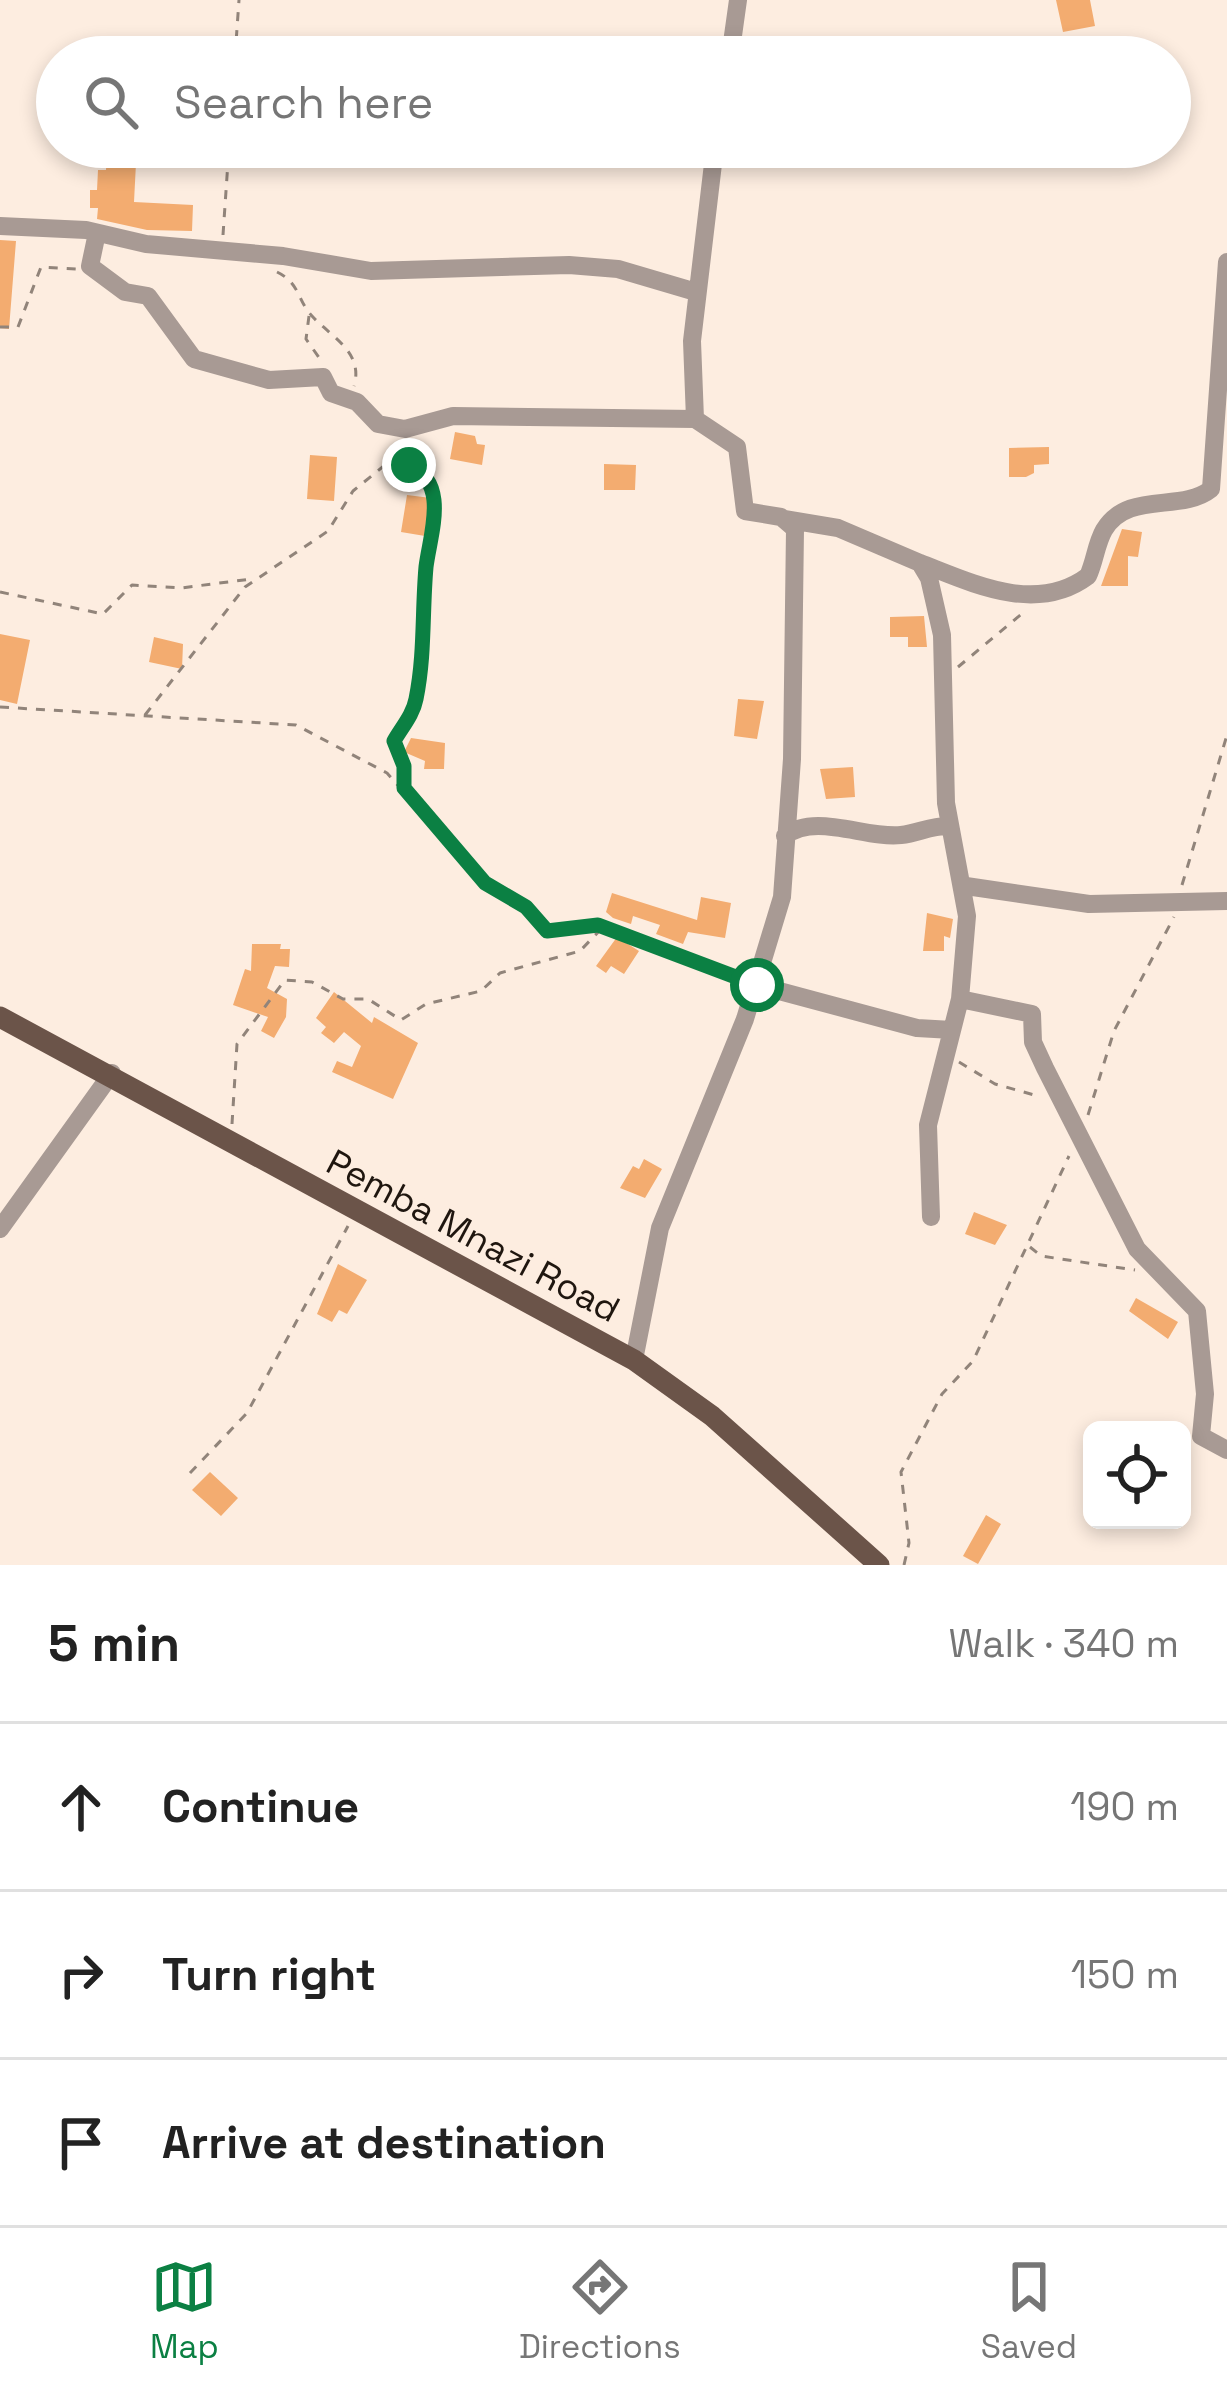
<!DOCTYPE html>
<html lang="en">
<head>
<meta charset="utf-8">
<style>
  :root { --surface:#fff; --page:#f6f6f6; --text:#222; --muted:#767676; --line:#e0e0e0; --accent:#0b8043 }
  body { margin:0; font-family:"Space Grotesk",sans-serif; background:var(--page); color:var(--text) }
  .controls { position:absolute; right:36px; bottom:36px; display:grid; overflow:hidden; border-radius:18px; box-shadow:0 6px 18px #0003 }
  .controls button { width:108px; height:108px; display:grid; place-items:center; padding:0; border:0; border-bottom:3px solid var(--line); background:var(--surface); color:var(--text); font:60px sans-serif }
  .stop { position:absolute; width:36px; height:36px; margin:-27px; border:9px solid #0b8043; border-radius:50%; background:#fff }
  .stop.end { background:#0b8043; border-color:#fff; box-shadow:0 3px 12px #0008 }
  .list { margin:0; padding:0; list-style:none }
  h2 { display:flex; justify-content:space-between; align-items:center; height:156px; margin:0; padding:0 48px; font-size:51px }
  h2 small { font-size:39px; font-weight:400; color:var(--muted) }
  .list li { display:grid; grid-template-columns:78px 1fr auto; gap:36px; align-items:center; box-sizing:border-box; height:168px; padding:0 48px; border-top:3px solid var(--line) }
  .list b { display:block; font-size:45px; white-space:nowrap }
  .list em { font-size:39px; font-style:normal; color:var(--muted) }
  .icon { flex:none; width:66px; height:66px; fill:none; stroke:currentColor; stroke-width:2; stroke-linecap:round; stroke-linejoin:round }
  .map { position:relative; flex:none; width:1227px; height:1565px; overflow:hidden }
  .search { position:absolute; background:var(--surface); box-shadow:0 6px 18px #0003; left:36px; right:36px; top:36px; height:132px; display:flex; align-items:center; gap:30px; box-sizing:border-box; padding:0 42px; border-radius:66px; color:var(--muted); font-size:45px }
  .sheet { height:660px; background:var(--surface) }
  nav { display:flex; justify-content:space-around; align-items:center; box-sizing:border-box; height:168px; border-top:3px solid var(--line); background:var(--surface); font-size:33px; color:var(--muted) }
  nav a { display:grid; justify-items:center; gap:6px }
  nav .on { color:var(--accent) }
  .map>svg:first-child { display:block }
  .building { fill:#f3ac70 }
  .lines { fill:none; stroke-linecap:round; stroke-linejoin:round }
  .path { stroke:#91847a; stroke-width:3; stroke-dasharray:9 9; stroke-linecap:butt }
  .minor { stroke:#a89a94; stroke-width:18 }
  .major { stroke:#6b5449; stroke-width:21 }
  .route { stroke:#0b8043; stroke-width:15 }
  .labels { text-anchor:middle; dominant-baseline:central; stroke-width:10; stroke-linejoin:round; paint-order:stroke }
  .street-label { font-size:36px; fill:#1f160f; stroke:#fdede0 }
</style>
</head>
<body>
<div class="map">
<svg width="1227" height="1565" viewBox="0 0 1227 1565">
  <rect width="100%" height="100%" fill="#fdede0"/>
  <path class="building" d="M1056,0H1090L1095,26L1063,32Z
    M107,147H142V163H136L134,202L193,205L192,231L147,230L97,219L98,208H90V190H97L98,170H106Z
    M0,240L16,241L9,329L0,328Z
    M455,432L475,436L477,444L485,445L482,465L450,459Z
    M1049,447V464L1034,465V473L1026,477H1009V448Z
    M310,455L337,457L334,501L307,499Z
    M604,464L636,465L635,490H604Z
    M407,495L431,498L425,536L401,532Z
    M1122,529L1142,532L1138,557L1128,556V586H1101Z
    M924,616L927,647H908V637H890V617Z
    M0,634L30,640L17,704L0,700Z
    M154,637L183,644L182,669L149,662Z
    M738,699L764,701L757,739L734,736Z
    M411,738L445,743L444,769H424L425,761L404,752Z
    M853,767L855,797L826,799L820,769Z
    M612,893L697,920L701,897L731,903L725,938L688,932L683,944L656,934L660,925L633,916L631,924L613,918L606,912Z
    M927,913L953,919L950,938L944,936V951H923Z
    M617,937L639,951L624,974L611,966L606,973L596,966Z
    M252,944H281L280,949H290L289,967L275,966L267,988L287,999L286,1017L274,1038L261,1031L268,1017L233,1005L245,969L251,971Z
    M334,992L372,1023L374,1017L418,1043L393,1099L332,1072L337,1061L352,1067L361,1046L344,1032L334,1043L321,1033L326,1027L316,1018Z
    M644,1159L662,1169L645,1198L620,1188L633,1166L639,1169Z
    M974,1212L1007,1225L995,1245L965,1234Z
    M338,1264L367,1280L347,1314L339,1310L332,1322L317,1314Z
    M1136,1298L1178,1322L1168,1339L1129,1311Z
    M210,1472L238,1498L221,1516L192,1490Z
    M986,1515L1001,1524L978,1564L963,1556Z"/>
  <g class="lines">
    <path class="path" d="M235,57L239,0
      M223,235L229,147
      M277,272C300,283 297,300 312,316C331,337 364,352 354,386
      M309,316L306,339L320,359
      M0,327H18L41,267L77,269
      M386,465L420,470L436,515L426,565L425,654L411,716L394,741L404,766V788
      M0,592L103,614L132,585L181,588L251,579
      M958,667L1024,612
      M0,707L296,725L387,773L485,883L527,907L547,931L598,925L741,979
      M145,715L245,587L328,531L353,491L385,465L395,446
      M1182,885L1227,735
      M959,1062L995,1084L1038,1096
      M1088,1115L1114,1031L1174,917
      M232,1124L237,1044L285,980L312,982L343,999H368L401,1020L426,1004L481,991L500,973L580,951L603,927
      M1030,1247L1041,1256L1135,1270
      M190,1473L247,1413L348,1226
      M904,1565L909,1543L901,1472L942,1394L973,1361L1069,1156"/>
    <path class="minor" d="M730,57L738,0
      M0,226L86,230L146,244L283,256L371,271L569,265L618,269L696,292
      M97,233L90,266L125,292L148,296L194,359L269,380L323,377L331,393L357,402L378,424L405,429L453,416L695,419
      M784,519L838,528L920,563L929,578L942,635L946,803L967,916L960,999L928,1125L931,1217
      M920,563C972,583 1036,615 1088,576C1095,561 1096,544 1104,530C1128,490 1181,513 1211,489L1227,262
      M785,836C815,812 866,839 901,835C919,833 932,825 950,826
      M966,886L1089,904L1227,901
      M757,985L917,1028L952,1030
      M960,999L1032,1014L1033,1042L1045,1068L1137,1249L1197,1311L1205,1394L1201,1436L1227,1450
      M0,1229L112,1073
      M634,1360L660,1228L745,1019L782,897L792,759L795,529L781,517L745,511L737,447L695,419L692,341L715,147"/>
    <path class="major" d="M0,1017L634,1360L712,1416L879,1565"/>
  </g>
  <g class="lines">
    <path class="route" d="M409,465C450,483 430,534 426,567C422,612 425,655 416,699C413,715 402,727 394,741L404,766V788L485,883L526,907L547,931L598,925L757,985"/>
  </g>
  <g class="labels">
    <g class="street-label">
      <text transform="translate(473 1236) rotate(28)">Pemba Mnazi Road</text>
    </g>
  </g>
</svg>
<div class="controls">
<button><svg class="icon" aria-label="locate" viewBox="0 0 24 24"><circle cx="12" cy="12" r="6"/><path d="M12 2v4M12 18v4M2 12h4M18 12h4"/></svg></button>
</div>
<div class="stop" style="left:757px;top:985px"></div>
<div class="stop end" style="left:409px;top:465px"></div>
<div class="search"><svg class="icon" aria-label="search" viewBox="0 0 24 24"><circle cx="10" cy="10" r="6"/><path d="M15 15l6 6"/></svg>Search here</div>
</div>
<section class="sheet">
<h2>5 min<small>Walk · 340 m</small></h2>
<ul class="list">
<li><svg class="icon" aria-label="ahead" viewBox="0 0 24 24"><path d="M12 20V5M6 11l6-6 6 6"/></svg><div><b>Continue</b></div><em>190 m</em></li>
<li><svg class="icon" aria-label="right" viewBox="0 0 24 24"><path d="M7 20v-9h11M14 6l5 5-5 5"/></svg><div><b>Turn right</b></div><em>150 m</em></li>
<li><svg class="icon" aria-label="arrive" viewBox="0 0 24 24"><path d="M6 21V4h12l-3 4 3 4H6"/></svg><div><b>Arrive at destination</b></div></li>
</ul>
</section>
<nav>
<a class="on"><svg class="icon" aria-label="map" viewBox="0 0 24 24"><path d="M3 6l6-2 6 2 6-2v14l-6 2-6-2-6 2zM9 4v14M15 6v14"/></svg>Map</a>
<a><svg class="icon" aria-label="directions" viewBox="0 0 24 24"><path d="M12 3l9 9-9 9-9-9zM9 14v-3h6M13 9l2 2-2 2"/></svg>Directions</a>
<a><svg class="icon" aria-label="saved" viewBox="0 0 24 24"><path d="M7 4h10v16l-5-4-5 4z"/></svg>Saved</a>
</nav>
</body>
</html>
